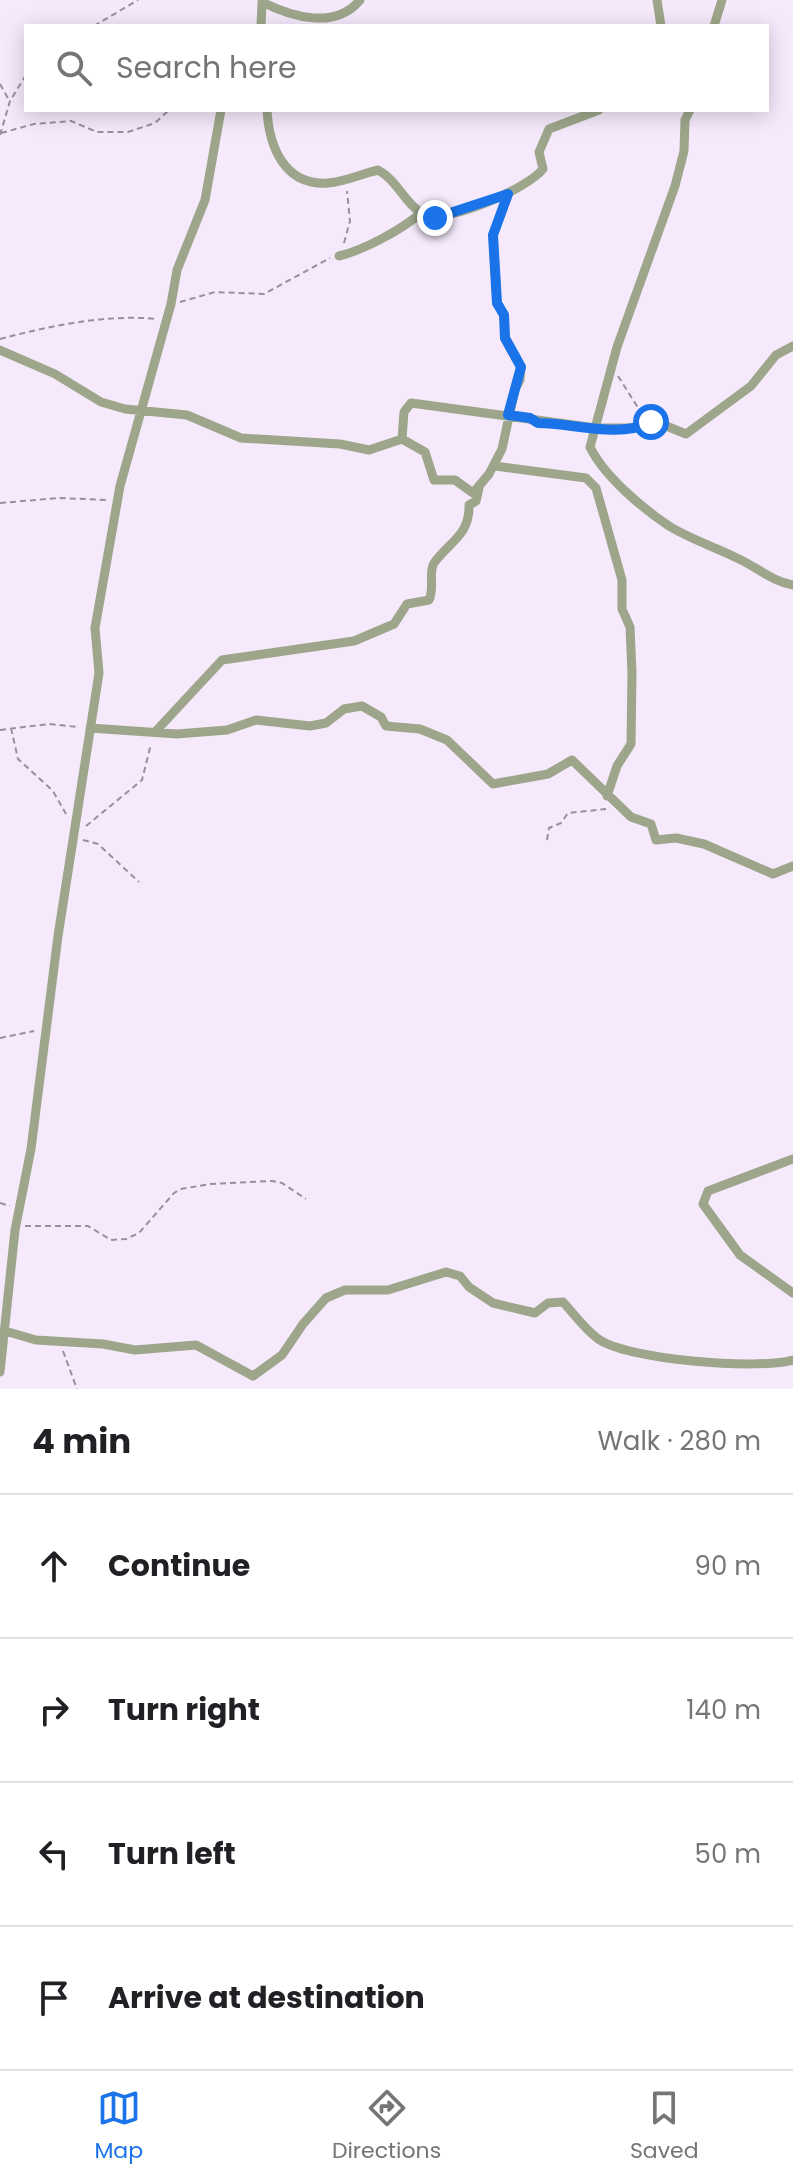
<!DOCTYPE html>
<html lang="en">
<head>
<meta charset="utf-8">
<style>
  :root { --surface:#fff; --page:#f6f6f6; --text:#202124; --muted:#757577; --line:#e0e0e0; --accent:#1a73e8 }
  body { margin:0; font-family:Poppins,sans-serif; background:var(--page); color:var(--text) }
  .stop { position:absolute; width:24px; height:24px; margin:-18px; border:6px solid #1a73e8; border-radius:50%; background:#fff }
  .stop.end { background:#1a73e8; border-color:#fff; box-shadow:0 2px 8px #0008 }
  .list { margin:0; padding:0; list-style:none }
  h2 { display:flex; justify-content:space-between; align-items:center; height:104px; margin:0; padding:0 32px; font-size:34px }
  h2 small { font-size:26px; font-weight:400; color:var(--muted) }
  .list li { display:grid; grid-template-columns:52px 1fr auto; gap:24px; align-items:center; box-sizing:border-box; height:144px; padding:0 32px; border-top:2px solid var(--line) }
  .list b { display:block; font-size:30px; white-space:nowrap }
  .list em { font-size:26px; font-style:normal; color:var(--muted) }
  .icon { flex:none; width:44px; height:44px; fill:none; stroke:currentColor; stroke-width:2; stroke-linecap:round; stroke-linejoin:round }
  .map { position:relative; flex:none; width:793px; height:1389px; overflow:hidden }
  .search { position:absolute; background:var(--surface); box-shadow:0 4px 20px #0003; left:24px; right:24px; top:24px; height:88px; display:flex; align-items:center; gap:20px; box-sizing:border-box; padding:0 28px; border-radius:0px; color:var(--muted); font-size:30px }
  .sheet { height:680px; background:var(--surface) }
  nav { display:flex; justify-content:space-around; align-items:center; box-sizing:border-box; height:112px; border-top:2px solid var(--line); background:var(--surface); font-size:22px; color:var(--muted) }
  nav a { display:grid; justify-items:center; gap:4px }
  nav .on { color:var(--accent) }
  .map>svg:first-child { display:block }
  .lines { fill:none; stroke-linecap:round; stroke-linejoin:round }
  .path { stroke:#988f9c; stroke-width:2; stroke-dasharray:6 4; stroke-linecap:butt }
  .minor { stroke:#9da68a; stroke-width:9 }
  .route { stroke:#1a73e8; stroke-width:10 }
</style>
</head>
<body>
<div class="map">
<svg width="793" height="1389" viewBox="0 0 793 1389">
  <rect width="100%" height="100%" fill="#f5e9fb"/>
  <g class="lines">
    <path class="path" d="M94,26L138,0
      M0,84L9,100
      M1,133L34,124L71,121L97,132H128L155,123L169,110
      M0,135L10,101L26,75
      M344,243L350,221L347,191
      M180,302L215,292L264,294L330,258
      M0,339C50,326 105,314 157,319
      M618,376L642,414
      M0,503L59,498L107,500
      M11,728L18,759L53,791L66,814
      M0,730L49,724L78,727
      M86,826L142,780L151,744
      M83,840L98,844L139,882
      M547,840L549,828L561,823L568,813L606,809
      M0,1038L34,1031
      M0,1203L10,1206
      M25,1226H88L111,1240L126,1239L139,1233L174,1193L181,1189L210,1184L272,1181L282,1183L306,1199
      M63,1351L77,1389"/>
    <path class="minor" d="M657,0L661,26
      M261,26L262,2C292,17 335,30 360,0
      M714,26L722,0
      M267,110C269,146 284,186 328,183C345,182 361,174 378,170C397,180 405,204 423,214C445,225 527,189 543,169L539,152L549,129L599,110
      M690,110L685,120L684,151L675,186L617,347L590,447C604,476 642,508 669,526C690,539 715,547 737,558C757,567 771,581 793,585
      M339,256C364,250 401,230 421,213
      M0,350L55,374L101,402L125,409L187,415L241,438L340,444L369,450L402,439L425,452L434,480H455L473,493L489,474L502,449L515,389L520,380L521,367L505,338L504,315L497,303L493,235L508,194
      M402,439L404,412L411,403L596,428H635L654,421L686,434L751,386L776,355L793,346
      M495,466L586,478L596,488L622,580V609L630,627L632,673L631,744L617,766L607,796
      M90,728L177,734L227,730L256,720L310,726L326,723L344,709L362,706L381,717L386,726L420,729L447,740L493,784L548,774L572,760L631,817L651,824L656,840L676,838L704,844L773,874L793,866
      M156,731L222,660L354,641L394,624L407,604L429,600C435,588 428,573 434,563C449,542 470,535 469,505L476,501L479,488
      M793,1159L708,1191L703,1204L740,1255L793,1293
      M5,1331L36,1340L103,1344L135,1350L196,1345L253,1376L282,1355L303,1324L326,1298L345,1290H388L446,1272L460,1276L469,1287L493,1303L535,1313L548,1303L563,1302C574,1314 584,1328 597,1338C624,1360 760,1370 793,1360
      M0,1372L15,1230L31,1149L58,936L99,673L95,628L120,486L171,304L177,270L205,200L221,110"/>
  </g>
  <g class="lines">
    <path class="route" d="M435,218L508,194L493,235L497,303L504,315L505,338L521,367L508,415L530,418L538,423C573,423 618,439 651,422"/>
  </g>
</svg>
<div class="stop" style="left:651px;top:422px"></div>
<div class="stop end" style="left:435px;top:218px"></div>
<div class="search"><svg class="icon" aria-label="search" viewBox="0 0 24 24"><circle cx="10" cy="10" r="6"/><path d="M15 15l6 6"/></svg>Search here</div>
</div>
<section class="sheet">
<h2>4 min<small>Walk · 280 m</small></h2>
<ul class="list">
<li><svg class="icon" aria-label="ahead" viewBox="0 0 24 24"><path d="M12 20V5M6 11l6-6 6 6"/></svg><div><b>Continue</b></div><em>90 m</em></li>
<li><svg class="icon" aria-label="right" viewBox="0 0 24 24"><path d="M7 20v-9h11M14 6l5 5-5 5"/></svg><div><b>Turn right</b></div><em>140 m</em></li>
<li><svg class="icon" aria-label="left" viewBox="0 0 24 24"><path d="M17 20v-9H6M10 6l-5 5 5 5"/></svg><div><b>Turn left</b></div><em>50 m</em></li>
<li><svg class="icon" aria-label="arrive" viewBox="0 0 24 24"><path d="M6 21V4h12l-3 4 3 4H6"/></svg><div><b>Arrive at destination</b></div></li>
</ul>
</section>
<nav>
<a class="on"><svg class="icon" aria-label="map" viewBox="0 0 24 24"><path d="M3 6l6-2 6 2 6-2v14l-6 2-6-2-6 2zM9 4v14M15 6v14"/></svg>Map</a>
<a><svg class="icon" aria-label="directions" viewBox="0 0 24 24"><path d="M12 3l9 9-9 9-9-9zM9 14v-3h6M13 9l2 2-2 2"/></svg>Directions</a>
<a><svg class="icon" aria-label="saved" viewBox="0 0 24 24"><path d="M7 4h10v16l-5-4-5 4z"/></svg>Saved</a>
</nav>
</body>
</html>
